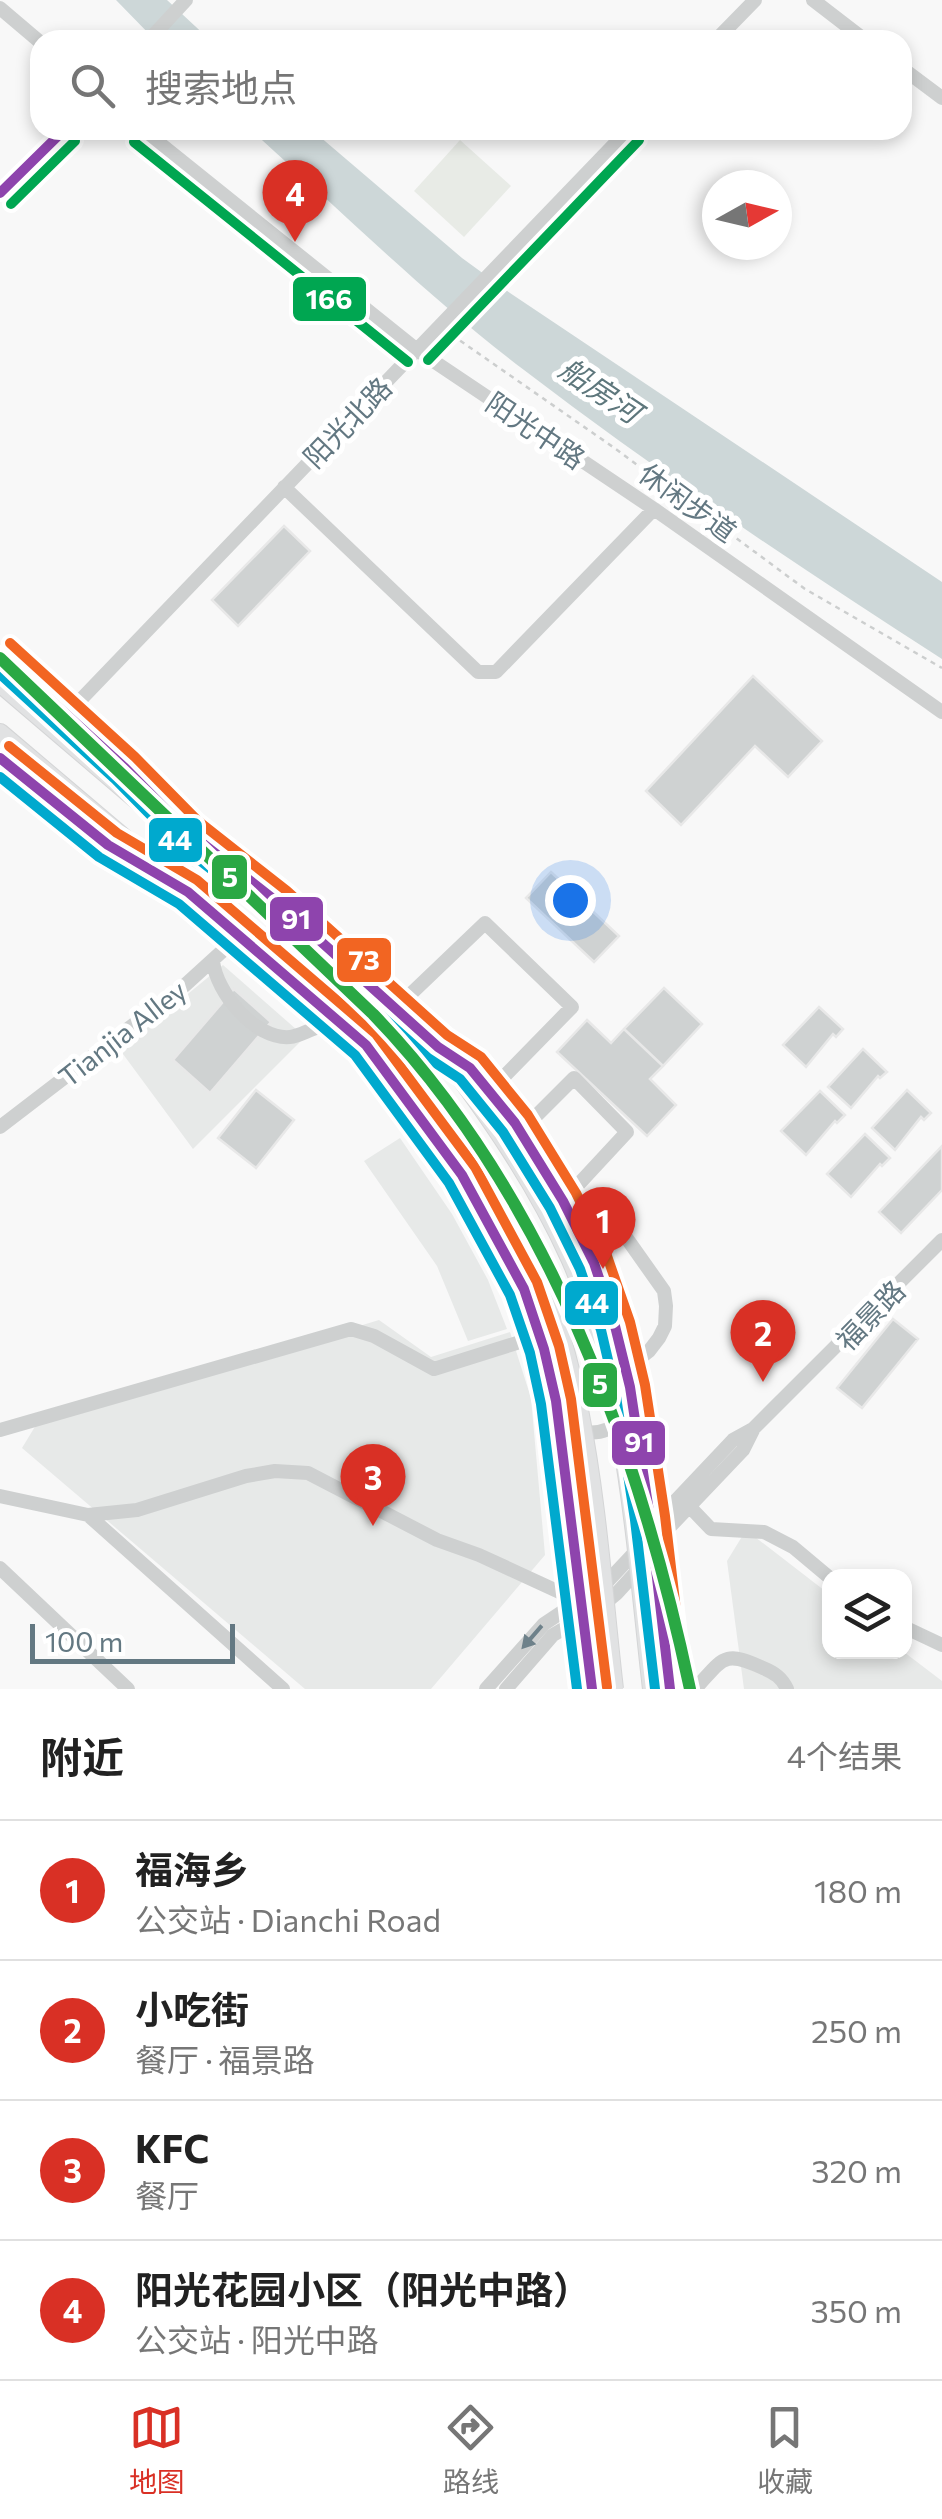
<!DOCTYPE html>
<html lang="zh">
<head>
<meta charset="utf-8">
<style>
  :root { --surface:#fff; --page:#f2f2f2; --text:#222; --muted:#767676; --line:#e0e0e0; --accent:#d93025 }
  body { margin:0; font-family:Commissioner,"Noto Sans SC",sans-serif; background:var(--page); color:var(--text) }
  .controls { position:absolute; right:30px; bottom:30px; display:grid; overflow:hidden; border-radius:20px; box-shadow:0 5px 15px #0003 }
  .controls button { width:90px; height:90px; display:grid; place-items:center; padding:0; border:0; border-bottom:2px solid var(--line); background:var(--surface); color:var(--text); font:50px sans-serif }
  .compass { position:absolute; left:702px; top:170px; width:90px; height:90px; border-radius:50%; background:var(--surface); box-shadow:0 5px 15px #0003; rotate:82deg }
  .scale { position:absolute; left:30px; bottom:25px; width:205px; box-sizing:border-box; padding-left:10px; border:5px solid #637882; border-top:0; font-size:28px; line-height:35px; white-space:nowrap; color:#637882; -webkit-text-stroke:8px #fff; paint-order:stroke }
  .you { position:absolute; left:570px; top:900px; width:35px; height:35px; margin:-25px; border:8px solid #fff; border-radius:50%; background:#1a73e8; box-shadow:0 0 0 15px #1a73e833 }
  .badge { display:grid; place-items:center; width:65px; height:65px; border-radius:50%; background:var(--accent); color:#fff; font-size:32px; font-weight:700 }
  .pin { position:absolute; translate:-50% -82px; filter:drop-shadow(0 2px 5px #0008) }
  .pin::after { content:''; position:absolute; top:52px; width:35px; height:30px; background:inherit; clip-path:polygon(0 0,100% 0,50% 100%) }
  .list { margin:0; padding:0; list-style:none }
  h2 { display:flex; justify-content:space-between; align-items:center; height:130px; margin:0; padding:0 40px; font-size:42px }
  h2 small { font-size:32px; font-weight:400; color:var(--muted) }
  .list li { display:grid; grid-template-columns:65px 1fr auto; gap:30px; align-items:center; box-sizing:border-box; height:140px; padding:0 40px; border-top:2px solid var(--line) }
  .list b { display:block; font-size:38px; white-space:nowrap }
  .list p { margin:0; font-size:32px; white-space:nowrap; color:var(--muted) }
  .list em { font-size:32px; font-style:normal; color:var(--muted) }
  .icon { flex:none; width:55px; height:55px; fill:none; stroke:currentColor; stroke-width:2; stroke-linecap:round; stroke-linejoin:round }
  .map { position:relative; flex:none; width:942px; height:1689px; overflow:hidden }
  .search { position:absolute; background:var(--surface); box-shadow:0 5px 15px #0003; left:30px; right:30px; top:30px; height:110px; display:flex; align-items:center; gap:25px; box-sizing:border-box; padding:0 35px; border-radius:30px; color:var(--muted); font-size:38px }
  .sheet { height:690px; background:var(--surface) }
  nav { display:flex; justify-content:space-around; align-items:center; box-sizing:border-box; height:140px; border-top:2px solid var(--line); background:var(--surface); font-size:28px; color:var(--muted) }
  nav a { display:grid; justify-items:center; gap:5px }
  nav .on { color:var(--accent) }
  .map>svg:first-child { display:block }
  .built { fill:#e7e9e8 }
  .green { fill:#e8ebe6 }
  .water { fill:#cdd7d8 }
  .building { fill:#cfd2d2; stroke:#e8e8e8; stroke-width:2.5 }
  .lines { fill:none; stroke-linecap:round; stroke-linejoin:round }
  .major-casing { stroke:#d4d5d6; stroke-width:20 }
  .path { stroke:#cccece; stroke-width:2.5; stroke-dasharray:5 5; stroke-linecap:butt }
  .minor { stroke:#ced0d0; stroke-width:14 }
  .major { stroke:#e1e2e3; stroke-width:18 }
  .major-bridge-casing { stroke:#d4d5d6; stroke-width:20; stroke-linecap:butt }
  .major-bridge { stroke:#e1e2e3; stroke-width:18 }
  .bus-1-casing { stroke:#fff; stroke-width:18 }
  .bus-2-casing { stroke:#fff; stroke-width:18 }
  .bus-3-casing { stroke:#fff; stroke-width:18 }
  .bus-4-casing { stroke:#fff; stroke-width:18 }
  .bus-1 { stroke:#8e44ad; stroke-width:10 }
  .bus-2 { stroke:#00a9ce; stroke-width:10 }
  .bus-3 { stroke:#f26522; stroke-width:10 }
  .bus-4 { stroke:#00a651; stroke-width:10 }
  .metro-1-casing { stroke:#fff; stroke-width:20 }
  .metro-1 { stroke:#2aa844; stroke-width:12 }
  .oneway { fill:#6e818a }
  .labels { text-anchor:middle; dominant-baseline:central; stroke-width:10; stroke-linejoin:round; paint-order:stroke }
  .street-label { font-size:28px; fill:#637882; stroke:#fff }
  .water-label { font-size:30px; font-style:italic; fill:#5e777c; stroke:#fff }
  .line-badge { stroke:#fff; stroke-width:4 }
  .badge-label { font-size:28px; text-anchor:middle; font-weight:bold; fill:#fff }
</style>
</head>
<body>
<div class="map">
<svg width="942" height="1689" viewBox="0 0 942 1689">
  <rect width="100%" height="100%" fill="#f8f8f8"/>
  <path class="built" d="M223,965L305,1037L193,1149L120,1050Z
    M400,1138L452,1214L488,1280L507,1329L468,1341L437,1266L364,1161Z
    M379,1320L431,1357L510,1332L531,1398L545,1555L431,1689H305L22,1448L36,1425Z
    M746,1530L829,1594L830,1652H904L942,1681V1689H744L727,1561Z"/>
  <path class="green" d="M460,140L511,186L464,237L414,191Z"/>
  <path class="water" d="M116,0H167L210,40H155Z
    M251,130H312L462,258L510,293L942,582V659C800,568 659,473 524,370C428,297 341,211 251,130Z"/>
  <path class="building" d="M284,526L310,551L238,626L212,600Z
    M753,676L822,741L788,777L755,746L681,825L646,791Z
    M551,872L619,936L594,962L526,898Z
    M664,988L702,1024L663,1066L624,1029Z
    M234,989L271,1022L210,1093L173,1060Z
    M819,1007L843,1029L836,1037L833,1034L806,1067L783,1045Z
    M587,1020L611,1043L624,1029L663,1066L650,1079L676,1105L647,1136L557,1052Z
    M863,1049L887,1072L880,1078L878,1076L851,1108L828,1087Z
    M256,1090L294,1120L256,1168L218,1138Z
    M907,1090L931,1113L924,1120L921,1117L895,1150L872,1128Z
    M820,1091L845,1115L837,1123L835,1121L806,1155L781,1131Z
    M865,1134L890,1158L882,1166L880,1164L851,1197L827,1174Z
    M942,1146V1190L901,1233L879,1212Z
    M893,1319L918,1339L862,1408L837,1388Z"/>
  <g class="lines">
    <defs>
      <path id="major" d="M0,683L144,806L188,832L277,902L438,1047
        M0,733L413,1083"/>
    </defs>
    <use href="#major" class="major-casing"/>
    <path class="path" d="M452,335L613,447L805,589L942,668"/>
    <path class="minor" d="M813,0L865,40
      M0,8L40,42
      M149,40L186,0
      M716,40L755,0
      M902,68L942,98
      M143,130L417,350L654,509L942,712
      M0,193L64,130
      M284,487L478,672H496L654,509
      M0,654L125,768L173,818
      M66,715L628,130
      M0,758L108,845L156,873
      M213,961C216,992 255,1040 290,1037C300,1036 310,1029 320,1027C327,1025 336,1026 343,1025
      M395,1009L485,923L572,1007L489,1092
      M447,1053C485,1078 511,1117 535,1156C557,1192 581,1230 596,1270C642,1395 658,1555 670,1689
      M372,1054C425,1131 490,1202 525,1291C552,1361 560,1433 569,1507C577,1568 584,1628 592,1689
      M0,1127L184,986L240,935
      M520,1132L574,1078L627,1132L563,1201
      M576,1229L611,1216L664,1291L666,1306L665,1326L659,1338L649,1351L626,1369
      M558,1416C577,1437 602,1438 623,1419
      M0,1430L351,1329L374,1336L434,1369L539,1336
      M0,1496L88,1515L137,1510L246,1476L275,1471L308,1473L437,1540L479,1555L581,1602
      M689,1506L711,1529L764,1532L793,1547L830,1578
      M88,1515L283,1689
      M0,1568L128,1689
      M904,1627L942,1645
      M486,1689L544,1624L607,1582L637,1550L647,1531L733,1440L753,1429L942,1240
      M506,1689L553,1635L599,1608L617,1593L649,1558L663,1534L743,1450L753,1430
      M695,1689C723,1659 723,1649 763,1668C775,1673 782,1678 787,1689"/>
    <use href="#major" class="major"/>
    <defs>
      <path id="major-bridge" d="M438,1047C488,1114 535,1181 570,1258C627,1386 636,1551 652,1689
        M413,1083C451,1127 489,1172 516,1224C591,1365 596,1533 614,1689"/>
    </defs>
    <use href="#major-bridge" class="major-bridge-casing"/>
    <use href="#major-bridge" class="major-bridge"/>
    <defs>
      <path id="bus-1" d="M0,193L64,130
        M0,654L125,768L188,832L277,902L438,1047L470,1068L515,1123L563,1201L594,1263L615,1326L630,1387L650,1518L670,1689
        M0,758L108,845L188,892L366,1045L462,1175L524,1289L544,1349L556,1401L592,1689"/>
      <path id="bus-2" d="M0,674L115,779L179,844L267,913L428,1058L460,1079L503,1132L550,1208L580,1269L601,1330L615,1390L635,1520L655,1689
        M0,777L99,857L179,904L355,1055L449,1183L510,1295L530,1353L541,1404L577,1689"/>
      <path id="bus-3" d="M10,643L135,757L198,821L287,891L447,1035L481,1057L528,1115L576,1193L607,1256L630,1322L645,1385L665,1516L685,1687
        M9,746L117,833L197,880L376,1034L475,1167L537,1282L559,1346L571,1399L607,1687"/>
      <path id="bus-4" d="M134,142L408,362
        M11,204L75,141
        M428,360L639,140"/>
    </defs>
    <use href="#bus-1" class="bus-1-casing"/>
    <use href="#bus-2" class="bus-2-casing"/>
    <use href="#bus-3" class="bus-3-casing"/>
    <use href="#bus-4" class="bus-4-casing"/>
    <use href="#bus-1" class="bus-1"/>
    <use href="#bus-2" class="bus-2"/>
    <use href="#bus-3" class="bus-3"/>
    <use href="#bus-4" class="bus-4"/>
    <defs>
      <path id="metro-1" d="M0,658L373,1014C547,1194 639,1449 690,1689"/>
    </defs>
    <use href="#metro-1" class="metro-1-casing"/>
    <use href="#metro-1" class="metro-1"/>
  </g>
  <defs><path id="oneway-solid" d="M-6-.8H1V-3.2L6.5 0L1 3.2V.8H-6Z" transform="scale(2.5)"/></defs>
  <use class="oneway" href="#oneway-solid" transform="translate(532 1637) rotate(131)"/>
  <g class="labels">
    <g class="street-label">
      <text transform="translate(347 422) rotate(-46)">阳光北路</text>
      <text transform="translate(536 430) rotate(34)">阳光中路</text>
      <text transform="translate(688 502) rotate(36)">休闲步道</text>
      <text transform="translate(122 1033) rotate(-38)">Tianjia Alley</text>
      <text transform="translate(870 1315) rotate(-46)">福景路</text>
    </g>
    <g class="water-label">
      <text transform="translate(601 389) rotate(34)">船房河</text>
    </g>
  </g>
  <g class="line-badge">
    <rect x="291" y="275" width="77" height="48" rx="10" fill="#00a651"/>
    <rect x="147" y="816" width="57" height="48" rx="10" fill="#00a9ce"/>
    <rect x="210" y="853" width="39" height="48" rx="10" fill="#2aa844"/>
    <rect x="268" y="895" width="57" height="48" rx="10" fill="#8e44ad"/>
    <rect x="335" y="936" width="58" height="48" rx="10" fill="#f26522"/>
    <rect x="563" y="1279" width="57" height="48" rx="10" fill="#00a9ce"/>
    <rect x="581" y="1361" width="38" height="48" rx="10" fill="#2aa844"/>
    <rect x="610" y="1419" width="57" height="48" rx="10" fill="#8e44ad"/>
  </g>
  <g class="badge-label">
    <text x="329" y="309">166</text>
    <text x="175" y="850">44</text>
    <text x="230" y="887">5</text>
    <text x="296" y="929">91</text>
    <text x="364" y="970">73</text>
    <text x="592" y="1313">44</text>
    <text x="600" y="1394">5</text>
    <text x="639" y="1452">91</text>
  </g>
</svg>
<div class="controls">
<button><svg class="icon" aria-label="layers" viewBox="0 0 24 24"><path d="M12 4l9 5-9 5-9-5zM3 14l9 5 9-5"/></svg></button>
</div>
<svg class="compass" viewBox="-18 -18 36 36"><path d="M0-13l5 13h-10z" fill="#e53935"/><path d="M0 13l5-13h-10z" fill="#767676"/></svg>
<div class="scale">100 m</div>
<div class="you"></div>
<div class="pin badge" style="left:603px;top:1269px">1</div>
<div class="pin badge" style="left:763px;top:1382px">2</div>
<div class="pin badge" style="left:373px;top:1526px">3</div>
<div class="pin badge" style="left:295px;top:242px">4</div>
<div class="search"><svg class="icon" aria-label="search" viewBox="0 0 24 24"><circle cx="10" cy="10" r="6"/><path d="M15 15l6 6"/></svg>搜索地点</div>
</div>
<section class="sheet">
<h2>附近<small>4个结果</small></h2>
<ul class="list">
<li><span class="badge">1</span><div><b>福海乡</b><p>公交站 · Dianchi Road</p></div><em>180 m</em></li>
<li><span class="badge">2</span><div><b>小吃街</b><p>餐厅 · 福景路</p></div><em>250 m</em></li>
<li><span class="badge">3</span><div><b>KFC</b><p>餐厅</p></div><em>320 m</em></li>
<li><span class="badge">4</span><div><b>阳光花园小区（阳光中路）</b><p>公交站 · 阳光中路</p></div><em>350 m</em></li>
</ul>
</section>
<nav>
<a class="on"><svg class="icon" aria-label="map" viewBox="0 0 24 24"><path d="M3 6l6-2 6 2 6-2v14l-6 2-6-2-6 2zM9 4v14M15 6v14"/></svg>地图</a>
<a><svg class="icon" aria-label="directions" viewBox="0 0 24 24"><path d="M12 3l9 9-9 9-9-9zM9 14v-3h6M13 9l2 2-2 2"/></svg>路线</a>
<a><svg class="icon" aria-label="saved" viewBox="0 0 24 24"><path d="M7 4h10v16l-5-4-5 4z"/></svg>收藏</a>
</nav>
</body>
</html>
